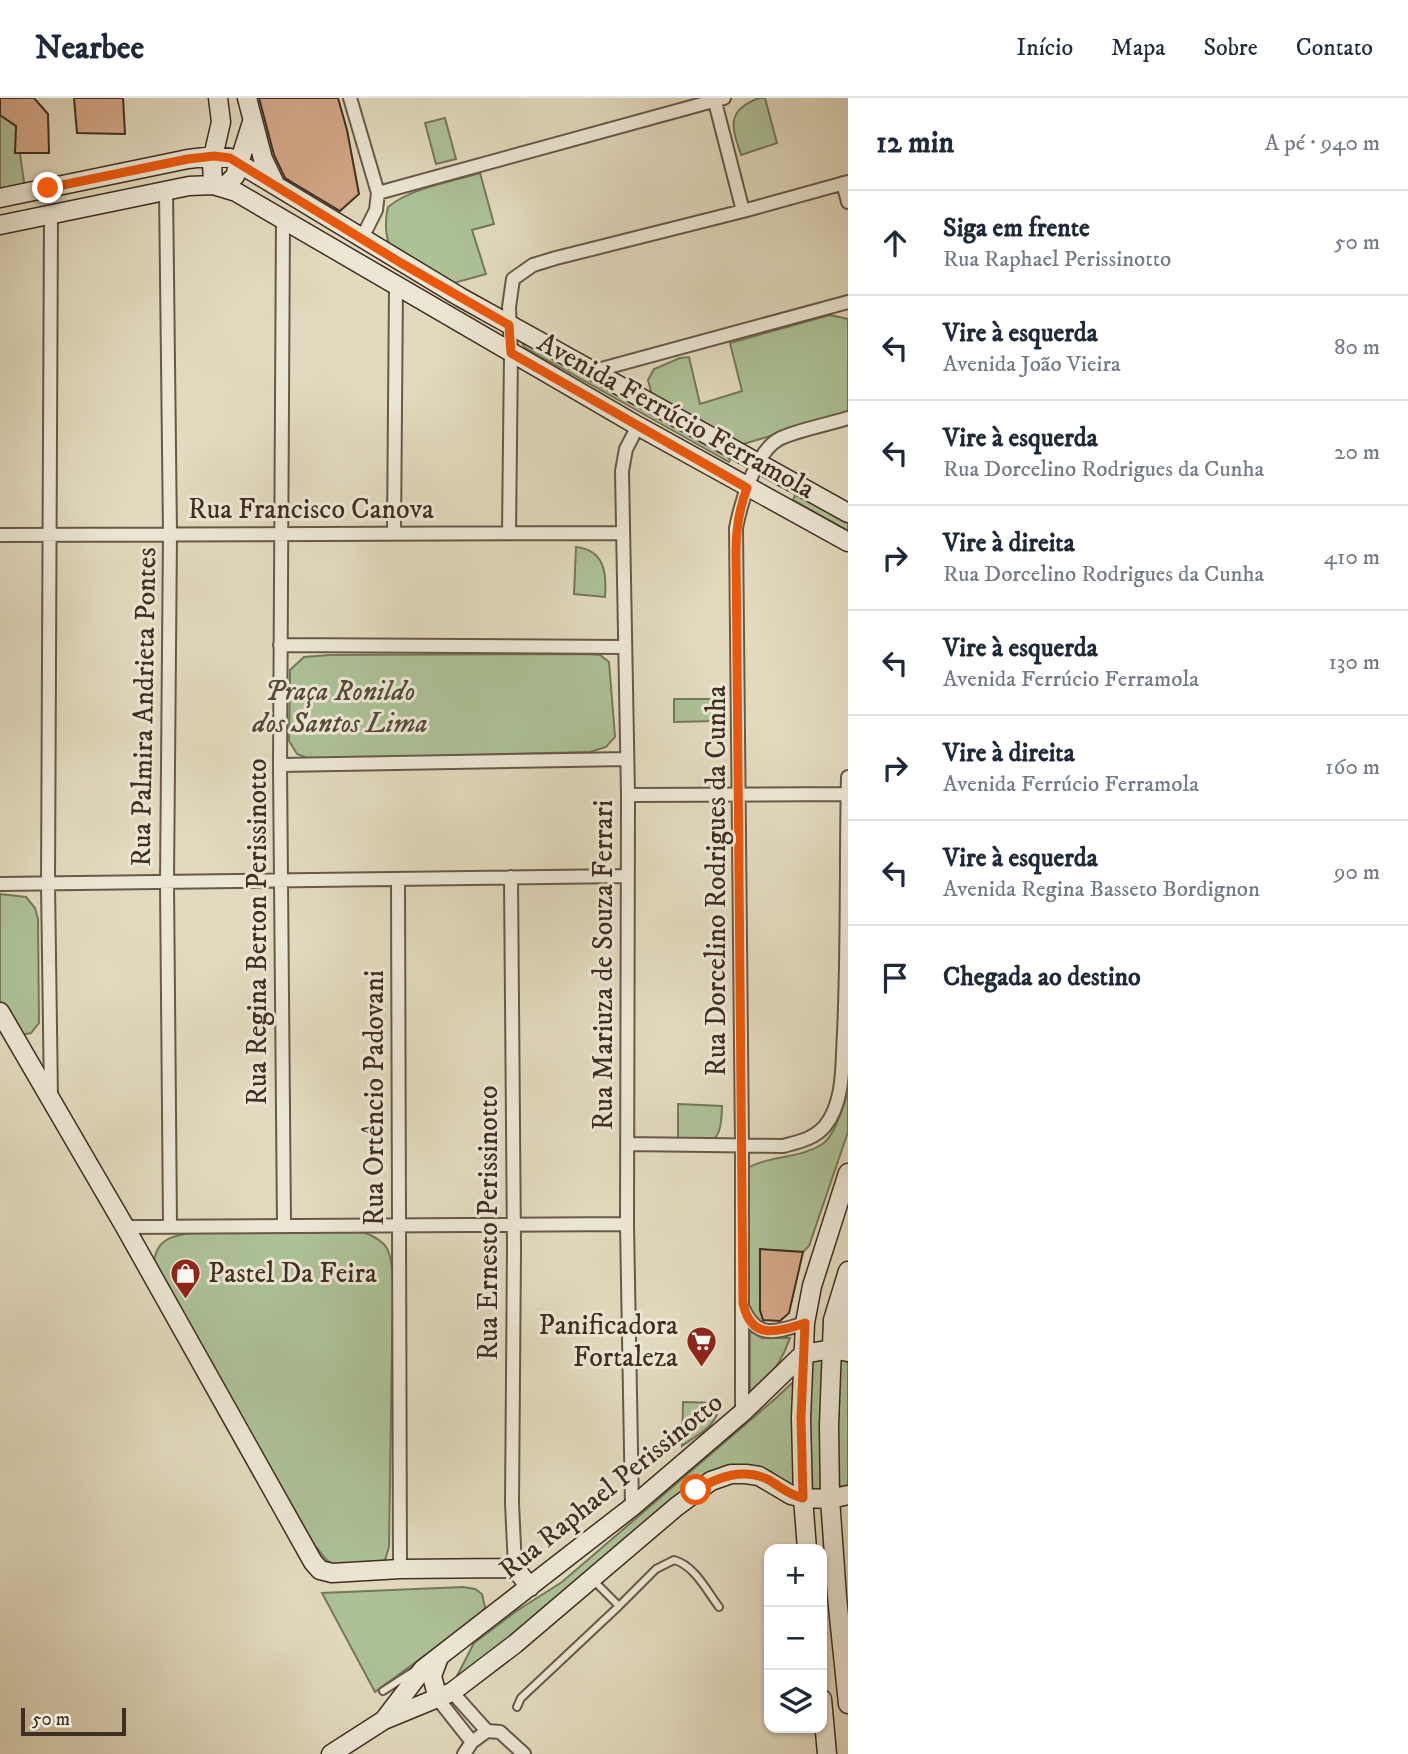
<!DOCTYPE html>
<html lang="pt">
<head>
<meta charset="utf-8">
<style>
  :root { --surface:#fff; --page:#f2f2f3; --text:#1f2937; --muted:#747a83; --line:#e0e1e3 }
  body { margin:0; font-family:"IM FELL DW Pica",serif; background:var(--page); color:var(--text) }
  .controls { position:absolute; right:21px; bottom:21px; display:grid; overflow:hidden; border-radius:14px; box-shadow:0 2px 5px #0004 }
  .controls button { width:63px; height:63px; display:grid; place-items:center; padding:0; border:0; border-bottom:2px solid var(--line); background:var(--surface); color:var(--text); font:35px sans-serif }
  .scale { position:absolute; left:21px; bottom:18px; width:105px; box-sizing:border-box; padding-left:7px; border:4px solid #402e21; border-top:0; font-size:19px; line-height:24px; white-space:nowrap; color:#402e21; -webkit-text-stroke:5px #ece7d5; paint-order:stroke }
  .stop { position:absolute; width:21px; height:21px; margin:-16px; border:5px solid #ea580c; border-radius:50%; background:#fff }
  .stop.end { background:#ea580c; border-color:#fff; box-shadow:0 2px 7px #0008 }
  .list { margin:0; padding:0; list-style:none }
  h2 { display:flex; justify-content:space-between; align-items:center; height:91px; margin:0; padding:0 28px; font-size:30px }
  h2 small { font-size:23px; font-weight:400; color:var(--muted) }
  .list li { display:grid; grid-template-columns:46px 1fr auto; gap:21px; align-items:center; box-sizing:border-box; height:105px; padding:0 28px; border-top:2px solid var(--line) }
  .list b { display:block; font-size:26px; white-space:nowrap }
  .list p { margin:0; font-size:23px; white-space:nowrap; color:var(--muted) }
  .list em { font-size:23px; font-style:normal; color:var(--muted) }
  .icon { flex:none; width:38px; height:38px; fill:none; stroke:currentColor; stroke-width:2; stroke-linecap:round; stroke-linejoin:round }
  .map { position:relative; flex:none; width:848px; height:1656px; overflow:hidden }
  header { display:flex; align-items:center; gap:42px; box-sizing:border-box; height:98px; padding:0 35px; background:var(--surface); border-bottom:2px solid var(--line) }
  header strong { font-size:33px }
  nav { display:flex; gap:38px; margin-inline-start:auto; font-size:24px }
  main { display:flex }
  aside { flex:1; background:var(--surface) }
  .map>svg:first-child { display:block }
  .green { fill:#adc197; stroke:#76785c; stroke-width:2 }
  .building { fill:#d5a889; stroke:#402e21; stroke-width:2 }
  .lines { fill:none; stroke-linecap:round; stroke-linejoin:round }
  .lane-casing { stroke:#685948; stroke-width:10 }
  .street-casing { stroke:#685948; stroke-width:16 }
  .secondary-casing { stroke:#402e21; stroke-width:21 }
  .lane { stroke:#ece7d5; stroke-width:6 }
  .street { stroke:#ece7d5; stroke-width:12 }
  .secondary { stroke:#ece7d5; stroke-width:18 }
  .route { stroke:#ea580c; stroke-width:9 }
  .labels { text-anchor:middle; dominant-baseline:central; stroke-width:6; stroke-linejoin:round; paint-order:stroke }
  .street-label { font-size:28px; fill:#402e21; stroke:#ece7d5 }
  .park-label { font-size:28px; font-style:italic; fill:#564b39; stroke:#ece7d5 }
  .poi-label { font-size:28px; fill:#402e21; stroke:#ece7d5; text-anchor:start }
</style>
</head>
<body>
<header>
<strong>Nearbee</strong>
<nav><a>Início</a><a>Mapa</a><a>Sobre</a><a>Contato</a></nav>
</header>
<main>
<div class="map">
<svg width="848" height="1656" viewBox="0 0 848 1656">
  <rect width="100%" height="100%" fill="#e2dabe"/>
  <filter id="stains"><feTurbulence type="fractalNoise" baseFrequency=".00286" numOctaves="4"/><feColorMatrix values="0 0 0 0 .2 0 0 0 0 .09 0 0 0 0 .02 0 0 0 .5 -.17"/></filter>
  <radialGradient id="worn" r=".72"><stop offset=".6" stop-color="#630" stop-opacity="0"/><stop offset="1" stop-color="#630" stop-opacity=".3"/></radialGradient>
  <path class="green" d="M759,0H765L777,45L741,57C732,29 725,13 759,0Z
    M0,17L16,28L25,91L0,96Z
    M445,20L456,61L436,66L425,25Z
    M480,75L494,126L472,132L486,176L447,187C435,181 407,169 398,161C385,148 384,125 388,109C413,89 451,84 480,75Z
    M830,217L848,221V315L740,347L654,305L648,282L654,271L680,260L689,259L700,306L742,293L730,245Z
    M525,241L734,356L729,364L524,249L522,244Z
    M797,393L848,423V433L793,402Z
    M576,449C604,452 607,474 605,499L574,496Z
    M588,556L600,557L609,564L615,639L606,649L590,654L310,661L297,656L289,643L290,572L304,559L330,557Z
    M674,601H716L717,623L674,624Z
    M0,796L26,799L35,810L38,821L39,925L31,935L21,937L0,914Z
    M848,994V1034L809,1148L803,1154L760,1151V1212L765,1227L748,1223L744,1072C768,1057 798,1061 821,1047C835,1039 843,1008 848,994Z
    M678,1006L722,1008C721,1047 714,1045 678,1046Z
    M363,1134C390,1144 390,1153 393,1179L389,1449L385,1462C371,1470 346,1473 331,1465C325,1462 320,1453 315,1448L154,1166C155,1142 172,1137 193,1135Z
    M750,1233L762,1240H790C782,1263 770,1282 750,1297Z
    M828,1258L825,1391L817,1396L812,1394L809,1347L811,1262Z
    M841,1261L848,1265V1387L835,1390L838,1283Z
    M792,1285L796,1287V1387L792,1390L770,1373L743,1368L476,1567L457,1578L474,1545L518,1512L562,1484L776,1300Z
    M683,1304L719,1305C720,1327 697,1337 682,1348Z
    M463,1489L475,1491L482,1496L485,1509L480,1517L375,1594L322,1495Z"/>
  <path class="building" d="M0,0H34L48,16L49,55H15L16,28L0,17Z
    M74,0H123L125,36L77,35Z
    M259,0H338L347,32L359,96L340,113L285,80L274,57Z
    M760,1151L803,1154L789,1215L780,1223L763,1222L760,1212Z"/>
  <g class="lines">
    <defs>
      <path id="lane" d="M619,1508L656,1471L674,1462C694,1467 707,1493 719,1509
        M383,1593L414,1573
        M517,1609L521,1600L619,1508L594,1483"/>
      <path id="street" d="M350,0L378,95L376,112L362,140
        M714,0L743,113
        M843,85L848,104
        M166,91L170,436L167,784L170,1128
        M378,95L724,0
        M283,121L280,667L284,1127
        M594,273L848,204
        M394,435L396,188
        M509,435L511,255L509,209L513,181L533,167L556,160L743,113L848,84
        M0,437L622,435
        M280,547L624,549
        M280,667L627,661
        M628,697L848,696
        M511,779L514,1150L512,1405L515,1470
        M398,781L400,1471
        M0,786L627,778
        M51,1000L48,786L51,116
        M628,1046L783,1048C798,1044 814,1041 825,1028C845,1003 842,964 844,935C848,850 846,764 848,679
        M125,1129L627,1126
        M744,1212C758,1243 779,1233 805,1225
        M742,1315V1048L736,430C741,405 755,354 779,341C794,333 830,326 848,320
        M632,1409L627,1126L628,697L622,373L626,351L638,328
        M452,1594L487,1633
        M438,1601L472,1644
        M464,1656L472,1644L487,1633L500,1634L524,1656"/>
      <path id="secondary" d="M247,0L263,61L275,86
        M213,87L212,63L221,24L218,0
        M223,90L235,78L252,24
        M0,100L188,61L214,58L230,60L460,199L848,415
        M0,127L189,88L213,87L236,94L638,328L848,444
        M0,914L125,1129L313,1464L320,1472L332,1475L400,1471L515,1470L530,1489
        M848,1173L833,1222L829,1327L830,1401L837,1499L848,1606
        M839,1206L848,1237
        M807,1451L803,1400L801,1320L805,1225L812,1188L848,1075
        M438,1601L432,1578L439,1559
        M822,1601L827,1656
        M384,1622L423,1571L632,1409L742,1315L803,1256L832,1251L848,1254
        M331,1656L384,1622L452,1594L515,1546L676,1409L711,1383L731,1376H746L759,1378L791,1397L803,1400L830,1401L848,1397"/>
    </defs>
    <use href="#lane" class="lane-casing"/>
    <use href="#street" class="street-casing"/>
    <use href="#secondary" class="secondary-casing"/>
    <use href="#lane" class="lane"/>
    <use href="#street" class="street"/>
    <use href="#secondary" class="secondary"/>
  </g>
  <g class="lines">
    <path class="route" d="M48,90L188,61L214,58L230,60L401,165L509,227L511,255L747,390C739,411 736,431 736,454L743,1205C751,1243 777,1234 805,1225L801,1320L803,1400C789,1397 781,1389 769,1382C744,1369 718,1379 696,1392"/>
  </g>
  <defs>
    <symbol id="shop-pin" viewBox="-11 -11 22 30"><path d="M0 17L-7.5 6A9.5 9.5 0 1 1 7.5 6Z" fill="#8f2418" stroke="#ece7d5"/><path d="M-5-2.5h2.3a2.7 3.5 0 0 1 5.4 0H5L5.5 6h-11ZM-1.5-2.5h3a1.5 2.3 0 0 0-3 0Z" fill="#fff"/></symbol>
    <symbol id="supermarket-pin" viewBox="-11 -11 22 30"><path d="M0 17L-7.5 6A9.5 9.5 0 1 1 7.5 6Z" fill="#8f2418" stroke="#ece7d5"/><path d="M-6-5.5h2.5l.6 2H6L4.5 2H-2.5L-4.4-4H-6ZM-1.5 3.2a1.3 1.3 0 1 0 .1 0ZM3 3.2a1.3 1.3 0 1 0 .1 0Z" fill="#fff"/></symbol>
  </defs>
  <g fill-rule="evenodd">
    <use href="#shop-pin" x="168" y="1158" width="35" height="47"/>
    <use href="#supermarket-pin" x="684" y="1226" width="35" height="47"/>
  </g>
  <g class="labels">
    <g class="street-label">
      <text transform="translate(676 318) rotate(29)">Avenida Ferrúcio Ferramola</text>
      <text x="311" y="411">Rua Francisco Canova</text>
      <text transform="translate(144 609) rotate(-89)">Rua Palmira Andrieta Pontes</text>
      <text transform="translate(716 783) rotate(-90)">Rua Dorcelino Rodrigues da Cunha</text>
      <text transform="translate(257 834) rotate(-90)">Rua Regina Berton Perissinotto</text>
      <text transform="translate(603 867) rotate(-90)">Rua Mariuza de Souza Ferrari</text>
      <text transform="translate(374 1000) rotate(-90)">Rua Ortêncio Padovani</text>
      <text transform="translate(488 1125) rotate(-90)">Rua Ernesto Perissinotto</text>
      <text transform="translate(611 1388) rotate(-39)">Rua Raphael Perissinotto</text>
    </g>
    <g class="park-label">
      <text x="340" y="593">Praça Ronildo<tspan x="340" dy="32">dos Santos Lima</tspan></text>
    </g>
    <g class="poi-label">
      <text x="208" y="1175">Pastel Da Feira</text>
      <text x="678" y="1227" text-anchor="end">Panificadora<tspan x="678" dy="32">Fortaleza</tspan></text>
    </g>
  </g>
  <rect width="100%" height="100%" filter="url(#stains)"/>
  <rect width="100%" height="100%" fill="url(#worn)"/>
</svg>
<div class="controls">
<button>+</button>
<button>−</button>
<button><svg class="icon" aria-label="layers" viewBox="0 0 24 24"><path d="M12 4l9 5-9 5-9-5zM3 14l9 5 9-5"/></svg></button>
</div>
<div class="scale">50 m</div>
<div class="stop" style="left:696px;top:1392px"></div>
<div class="stop end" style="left:48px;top:90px"></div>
</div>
<aside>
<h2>12 min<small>A pé · 940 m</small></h2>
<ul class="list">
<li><svg class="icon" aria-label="ahead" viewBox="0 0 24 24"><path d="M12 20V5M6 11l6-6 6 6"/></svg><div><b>Siga em frente</b><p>Rua Raphael Perissinotto</p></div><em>50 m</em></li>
<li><svg class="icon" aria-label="left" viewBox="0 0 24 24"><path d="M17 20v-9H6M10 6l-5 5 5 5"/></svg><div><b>Vire à esquerda</b><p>Avenida João Vieira</p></div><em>80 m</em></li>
<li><svg class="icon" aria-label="left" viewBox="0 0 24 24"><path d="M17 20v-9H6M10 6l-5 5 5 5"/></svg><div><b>Vire à esquerda</b><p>Rua Dorcelino Rodrigues da Cunha</p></div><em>20 m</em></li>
<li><svg class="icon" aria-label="right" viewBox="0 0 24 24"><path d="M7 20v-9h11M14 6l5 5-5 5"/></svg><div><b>Vire à direita</b><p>Rua Dorcelino Rodrigues da Cunha</p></div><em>410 m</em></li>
<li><svg class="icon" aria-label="left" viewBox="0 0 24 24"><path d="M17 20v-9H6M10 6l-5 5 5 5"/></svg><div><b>Vire à esquerda</b><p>Avenida Ferrúcio Ferramola</p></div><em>130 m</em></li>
<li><svg class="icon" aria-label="right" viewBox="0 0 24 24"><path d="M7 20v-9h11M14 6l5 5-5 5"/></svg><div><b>Vire à direita</b><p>Avenida Ferrúcio Ferramola</p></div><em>160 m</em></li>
<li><svg class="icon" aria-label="left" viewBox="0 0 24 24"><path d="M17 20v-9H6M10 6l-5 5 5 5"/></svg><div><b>Vire à esquerda</b><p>Avenida Regina Basseto Bordignon</p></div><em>90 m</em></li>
<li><svg class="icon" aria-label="arrive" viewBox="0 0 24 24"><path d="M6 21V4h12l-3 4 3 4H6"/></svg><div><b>Chegada ao destino</b></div></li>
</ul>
</aside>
</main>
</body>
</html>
